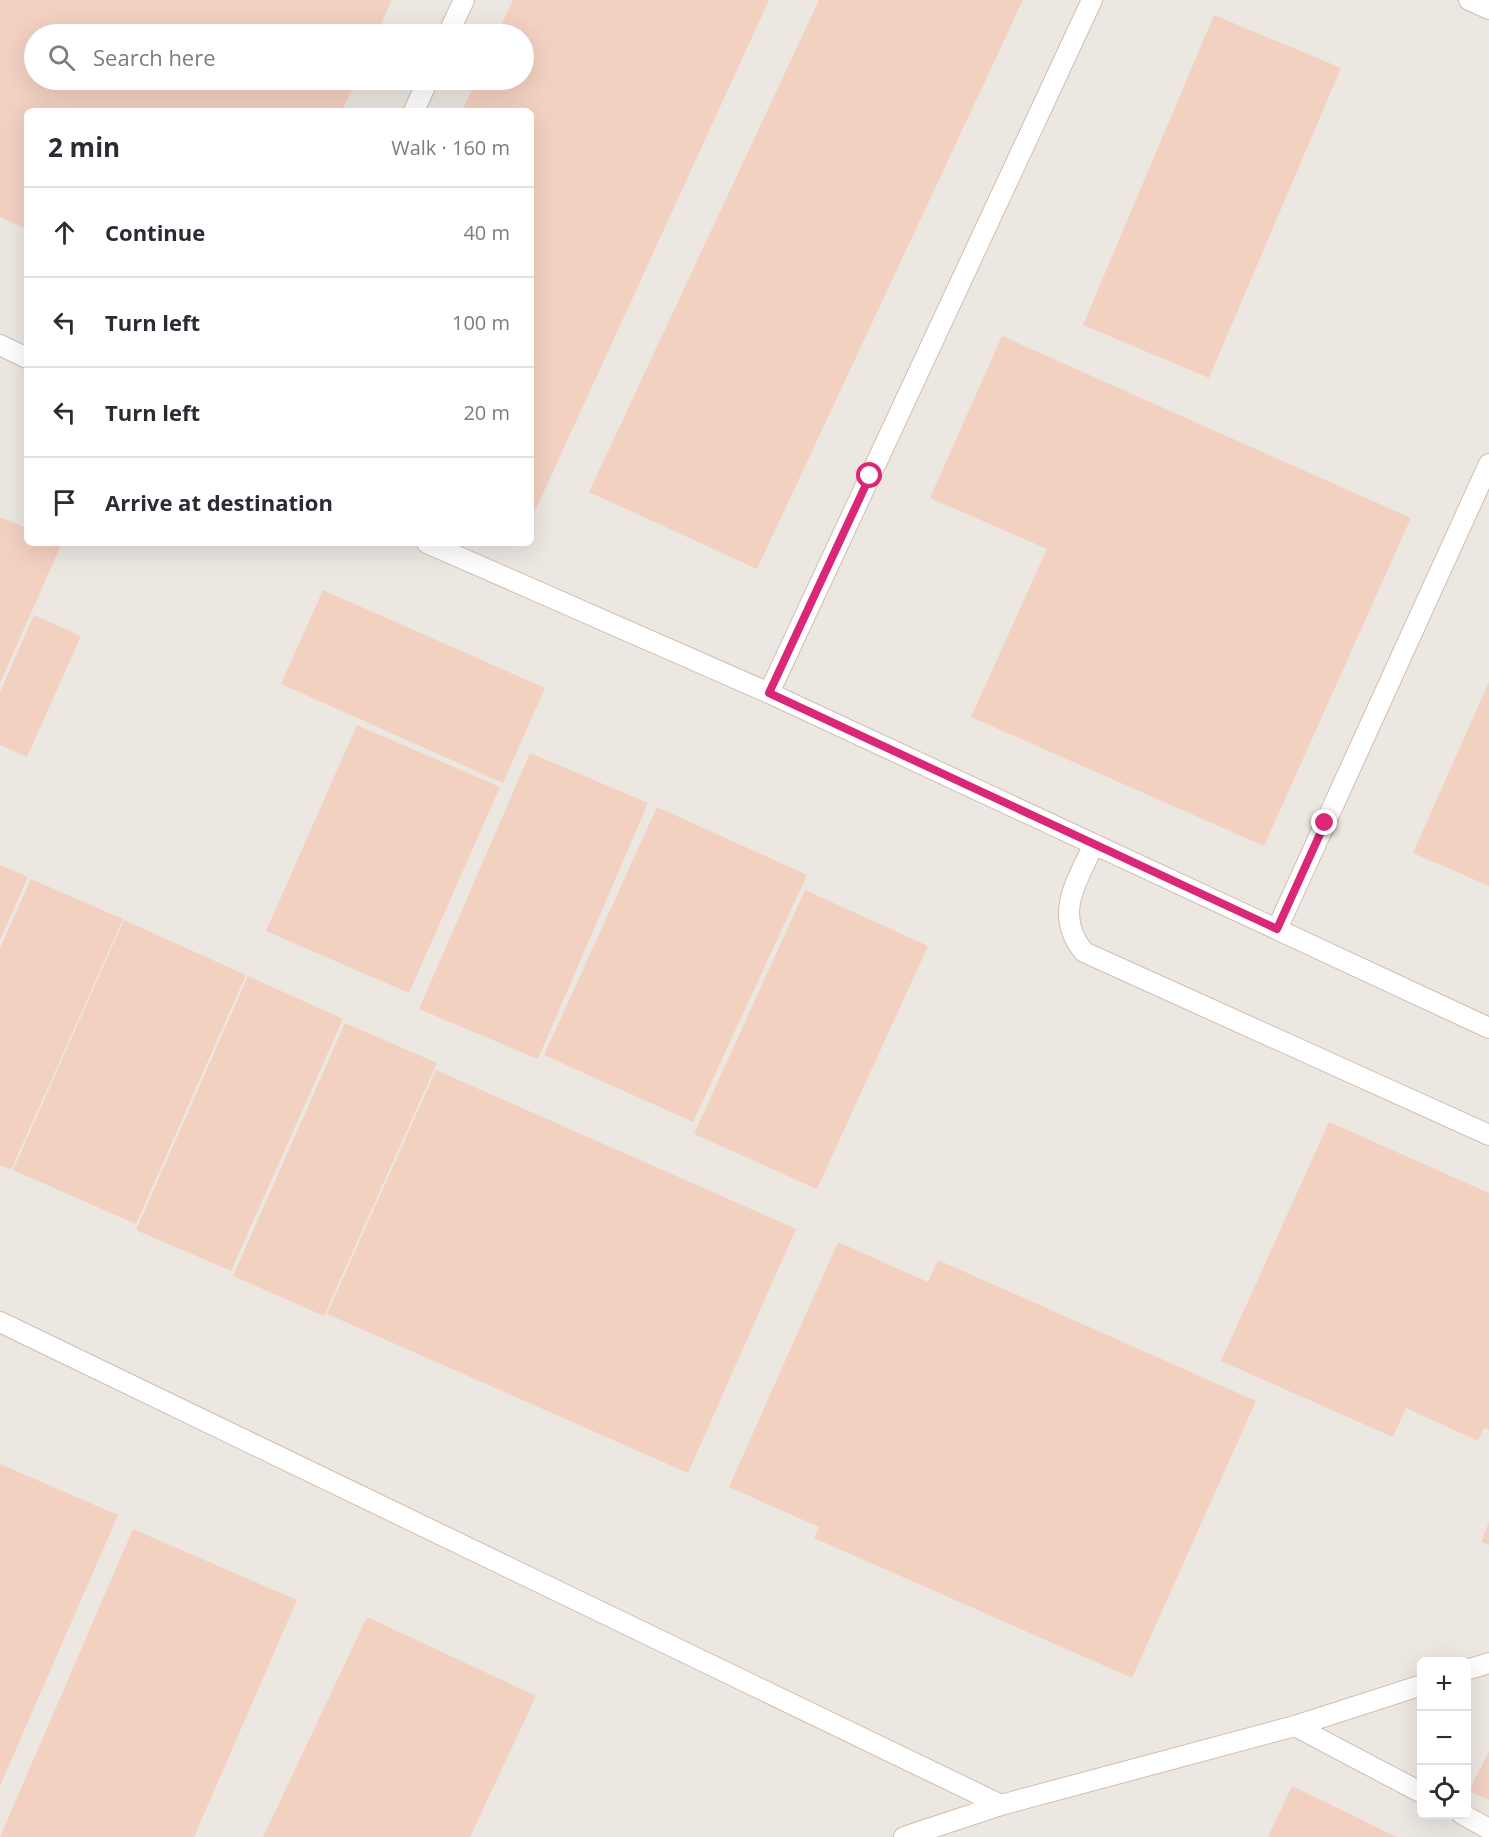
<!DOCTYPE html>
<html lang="en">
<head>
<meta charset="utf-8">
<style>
  :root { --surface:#fff; --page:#f7f7f7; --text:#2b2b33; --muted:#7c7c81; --line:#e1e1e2 }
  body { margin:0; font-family:"Open Sans",sans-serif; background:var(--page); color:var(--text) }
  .controls { position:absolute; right:18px; bottom:18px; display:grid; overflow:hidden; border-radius:9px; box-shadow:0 6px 24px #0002 }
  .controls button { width:54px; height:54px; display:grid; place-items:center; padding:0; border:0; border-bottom:2px solid var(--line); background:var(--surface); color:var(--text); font:30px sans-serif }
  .stop { position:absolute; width:18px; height:18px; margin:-14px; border:4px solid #db2777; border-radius:50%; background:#fff }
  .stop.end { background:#db2777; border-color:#fff; box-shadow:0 2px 6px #0008 }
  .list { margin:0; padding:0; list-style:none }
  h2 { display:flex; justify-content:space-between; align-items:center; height:78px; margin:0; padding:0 24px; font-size:26px }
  h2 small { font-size:20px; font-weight:400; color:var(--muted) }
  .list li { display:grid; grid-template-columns:39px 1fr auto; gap:18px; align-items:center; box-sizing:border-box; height:90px; padding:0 24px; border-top:2px solid var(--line) }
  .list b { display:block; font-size:22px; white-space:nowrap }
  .list em { font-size:20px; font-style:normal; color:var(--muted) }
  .icon { flex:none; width:33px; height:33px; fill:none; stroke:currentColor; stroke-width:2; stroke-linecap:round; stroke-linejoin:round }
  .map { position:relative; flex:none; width:1489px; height:1837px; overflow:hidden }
  .search { position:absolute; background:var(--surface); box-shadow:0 6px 24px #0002; left:24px; top:24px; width:510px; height:66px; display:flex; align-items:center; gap:15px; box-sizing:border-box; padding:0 21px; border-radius:33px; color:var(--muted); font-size:22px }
  .panel { position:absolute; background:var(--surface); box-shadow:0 6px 24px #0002; left:24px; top:108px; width:510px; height:438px; border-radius:9px }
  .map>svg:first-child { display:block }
  .industrial { fill:#ede7e2; fill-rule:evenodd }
  .building { fill:#f2d1c1 }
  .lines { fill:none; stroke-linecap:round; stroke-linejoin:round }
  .lane-casing { stroke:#d1bdb1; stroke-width:22 }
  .lane { stroke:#fff; stroke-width:20 }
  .route { stroke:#db2777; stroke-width:8 }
</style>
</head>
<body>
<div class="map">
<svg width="1489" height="1837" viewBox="0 0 1489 1837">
  <rect width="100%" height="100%" fill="#fcf3e9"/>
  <path class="industrial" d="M0,0H1489V1837H0ZM34,34H524V80H34ZM27,111H531V543H27ZM1422,1662H1466V1814H1422Z"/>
  <path class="building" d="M0,0H392L376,34H34V80H356L342,111H27V229L0,217Z
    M513,0H769L535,511L531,509V111H462L476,80H524V34H497Z
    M819,0H1023L757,569L589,492Z
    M1214,15L1341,68L1209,378L1083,325Z
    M1002,336L1411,518L1264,846L971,717L1047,549L930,498Z
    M0,517L27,528V543H62L0,683Z
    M323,590L545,688L503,783L281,684Z
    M34,615L81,636L27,757L0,745V692Z
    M1489,682V886L1413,853Z
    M357,725L500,787L409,993L266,931Z
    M530,753L648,803L538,1059L419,1009Z
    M657,807L807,875L693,1122L544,1055Z
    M0,865L28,877L0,940Z
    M31,879L123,919L11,1170L0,1165V948Z
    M805,890L928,946L817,1189L694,1134Z
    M124,920L246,975L136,1224L13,1170Z
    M248,976L343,1019L231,1271L136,1230Z
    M345,1023L437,1063L324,1316L233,1276Z
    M436,1070L796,1229L688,1473L327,1314Z
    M1329,1122L1489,1193V1430L1484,1428L1478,1441L1406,1408L1393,1437L1221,1361Z
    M838,1242L928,1282L938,1260L1256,1401L1132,1678L814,1538L819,1527L729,1487Z
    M0,1464L118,1515L0,1786Z
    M1489,1522V1545L1481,1542Z
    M133,1529L297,1600L194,1837H0Z
    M367,1617L536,1696L470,1837H263Z
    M1489,1751V1800L1469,1791Z
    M1292,1786L1397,1837H1268Z"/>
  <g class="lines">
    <defs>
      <path id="lane" d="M1469,0L1489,9
        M448,34L464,0
        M414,111L428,80
        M0,345L27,358
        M427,543L769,693L1489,1028
        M769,693L1092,0
        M1094,844C1077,882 1053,914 1084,952L1489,1135
        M1277,929L1489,464
        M0,1322L1001,1805
        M1466,1670L1489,1663
        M1295,1726L1422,1793
        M1462,1814L1489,1829
        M904,1837L1001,1805L1295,1726L1422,1685"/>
    </defs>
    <use href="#lane" class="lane-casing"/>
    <use href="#lane" class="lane"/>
  </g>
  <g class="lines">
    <path class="route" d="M870,476L769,693L1277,929L1325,823"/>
  </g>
</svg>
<div class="controls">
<button>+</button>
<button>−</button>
<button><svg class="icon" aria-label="locate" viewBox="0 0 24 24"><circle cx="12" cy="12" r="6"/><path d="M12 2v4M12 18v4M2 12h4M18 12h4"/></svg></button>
</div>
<div class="stop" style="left:870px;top:476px"></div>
<div class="stop end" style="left:1325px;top:823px"></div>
<div class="search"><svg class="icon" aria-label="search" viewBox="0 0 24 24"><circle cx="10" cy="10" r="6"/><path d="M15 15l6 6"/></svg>Search here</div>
<section class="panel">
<h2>2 min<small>Walk · 160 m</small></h2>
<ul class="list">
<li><svg class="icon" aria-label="ahead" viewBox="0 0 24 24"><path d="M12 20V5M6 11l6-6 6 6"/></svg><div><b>Continue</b></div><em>40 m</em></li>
<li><svg class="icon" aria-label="left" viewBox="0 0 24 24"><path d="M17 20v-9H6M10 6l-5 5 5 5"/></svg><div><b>Turn left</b></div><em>100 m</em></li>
<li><svg class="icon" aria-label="left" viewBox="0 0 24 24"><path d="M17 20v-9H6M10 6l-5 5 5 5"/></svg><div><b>Turn left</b></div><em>20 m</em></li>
<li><svg class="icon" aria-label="arrive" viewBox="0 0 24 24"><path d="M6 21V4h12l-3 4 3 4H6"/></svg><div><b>Arrive at destination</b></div></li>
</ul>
</section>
</div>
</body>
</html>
